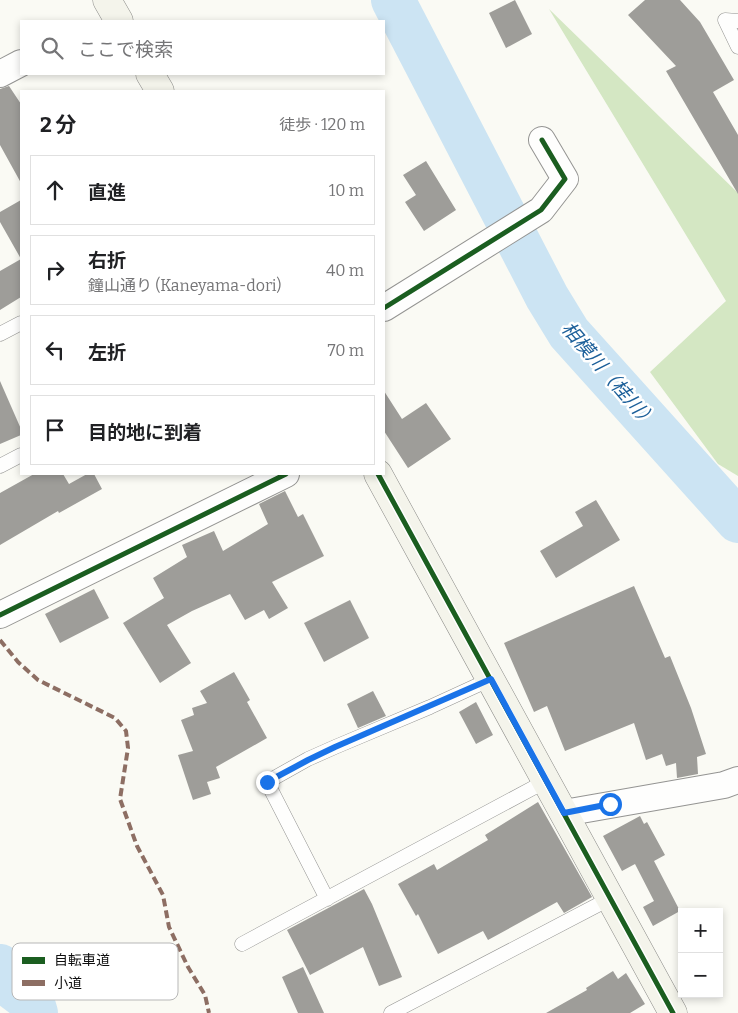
<!DOCTYPE html>
<html lang="ja">
<head>
<meta charset="utf-8">
<style>
  :root { --surface:#fff; --page:#f6f6f6; --text:#202124; --muted:#757577; --line:#e0e0e0 }
  body { margin:0; font-family:Bitter,"Noto Sans JP",serif; background:var(--page); color:var(--text) }
  .controls { position:absolute; right:15px; bottom:15px; display:grid; overflow:hidden; border-radius:0px; box-shadow:0 2px 8px #0003 }
  .controls button { width:45px; height:45px; display:grid; place-items:center; padding:0; border:0; border-bottom:1px solid var(--line); background:var(--surface); color:var(--text); font:25px sans-serif }
  .stop { position:absolute; width:15px; height:15px; margin:-11px; border:4px solid #1a73e8; border-radius:50%; background:#fff }
  .stop.end { background:#1a73e8; border-color:#fff; box-shadow:0 1px 5px #0008 }
  .list { margin:0; padding:0; list-style:none }
  h2 { display:flex; justify-content:space-between; align-items:center; height:65px; margin:0; padding:0 20px; font-size:21px }
  h2 small { font-size:16px; font-weight:400; color:var(--muted) }
  .list li { display:grid; grid-template-columns:32px 1fr auto; gap:15px; align-items:center; box-sizing:border-box; height:70px; margin:0 10px 10px; padding:0 10px; border:1px solid var(--line); border-radius:0px }
  .list b { display:block; font-size:19px; white-space:nowrap }
  .list p { margin:0; font-size:16px; white-space:nowrap; color:var(--muted) }
  .list em { font-size:16px; font-style:normal; color:var(--muted) }
  .icon { flex:none; width:28px; height:28px; fill:none; stroke:currentColor; stroke-width:2; stroke-linecap:round; stroke-linejoin:round }
  .map { position:relative; flex:none; width:738px; height:1013px; overflow:hidden }
  .search { position:absolute; background:var(--surface); box-shadow:0 2px 8px #0003; left:20px; top:20px; width:365px; height:55px; display:flex; align-items:center; gap:12px; box-sizing:border-box; padding:0 18px; border-radius:0px; color:var(--muted); font-size:19px }
  .panel { position:absolute; background:var(--surface); box-shadow:0 2px 8px #0003; left:20px; top:90px; width:365px; height:385px; border-radius:0px }
  .map>svg:first-child { display:block }
  .forest { fill:#d4e7c3 }
  .lines { fill:none; stroke-linecap:round; stroke-linejoin:round }
  .river { stroke:#cce4f3; stroke-width:44 }
  .building { fill:#9e9d99 }
  .lane-casing { stroke:#949492; stroke-width:15 }
  .street-casing { stroke:#949492; stroke-width:28 }
  .secondary-casing { stroke:#8b8b88; stroke-width:29 }
  .lane { stroke:#fefefd; stroke-width:14 }
  .street { stroke:#fefefd; stroke-width:26 }
  .secondary { stroke:#f4f4eb; stroke-width:28 }
  .quiet { stroke:#8d6e63; stroke-width:4; stroke-dasharray:8 4; stroke-linecap:butt }
  .cycleway-casing { stroke:#fff; stroke-width:8 }
  .cycleway { stroke:#1b5e20; stroke-width:5 }
  .route { stroke:#1a73e8; stroke-width:6 }
  .labels { text-anchor:middle; dominant-baseline:central; stroke-width:5; stroke-linejoin:round; paint-order:stroke }
  .water-label { font-size:19px; font-style:italic; fill:#1d609a; stroke:#fff }
  .key { fill:#fff; stroke:#b7b7b7; stroke-width:1 }
  .key-label { font-size:14px; fill:#0e0e0e }
</style>
</head>
<body>
<div class="map">
<svg width="738" height="1013" viewBox="0 0 738 1013">
  <rect width="100%" height="100%" fill="#fafaf4"/>
  <path class="forest" d="M549,9L738,193V476L718,464L650,372L726,301Z"/>
  <g class="lines">
    <path class="river" d="M393,0L547,297L569,333L738,521
      M0,966L5,982L33,1003L36,1013"/>
  </g>
  <path class="building" d="M515,0L532,34L506,48L489,13Z
    M645,0H680L700,22L734,80L713,92L738,135V194L666,71L676,66L628,15Z
    M9,86L21,104V183L0,145V89Z
    M426,161L456,210L424,231L405,202L416,195L403,175Z
    M21,200V297L0,310V271L21,259L0,222V212Z
    M0,381L21,429V435L0,444Z
    M384,391L402,419L426,403L451,439L408,468L384,431Z
    M34,474H63L69,484L87,474H94L102,489L59,513L58,511L0,545V493Z
    M285,491L298,517L303,514L324,556L272,582L288,608L269,619L264,610L245,620L230,594L192,611L167,625L191,663L160,683L123,623L164,598L153,578L187,557L182,545L214,531L223,551L268,524L259,504Z
    M596,500L620,540L556,578L540,551L583,526L575,512Z
    M634,586L665,658L670,656L691,708L706,754L697,757L698,774L677,778L676,763L666,766L662,754L646,760L634,723L565,751L547,706L534,712L504,643Z
    M94,589L109,618L60,643L45,614Z
    M350,600L369,638L324,662L304,623Z
    M234,672L250,700L247,702L267,738L216,767L220,778L207,782L211,794L193,800L178,755L193,751L181,720L194,715L192,708L207,703L200,691Z
    M373,691L386,716L358,728L347,704Z
    M476,702L493,735L476,744L459,712Z
    M538,802L592,897L564,913L557,902L488,940L483,931L438,954L418,914L416,916L398,884L434,864L437,870L488,840L485,835Z
    M640,816L644,824L647,822L665,855L654,861L680,911L653,926L643,907L654,901L635,864L622,871L603,836Z
    M364,889L372,904L402,977L379,986L363,947L310,975L287,930Z
    M303,967L324,1013H298L282,977Z
    M613,971L618,979L626,973L645,1004L630,1013H546L587,990L586,988Z"/>
  <g class="lines">
    <defs>
      <path id="lane" d="M738,21L725,20L738,47
        M0,334L21,323
        M0,466L21,455
        M327,899L267,782L308,759L335,747L430,707L491,679
        M242,944L546,781
        M391,1013L611,898"/>
      <path id="street" d="M0,74L21,63
        M384,308L541,210L565,179L542,140
        M0,615L286,474
        M564,813L724,785L738,780"/>
      <path id="secondary" d="M107,0L119,21
        M150,74L160,91
        M378,474L673,1013"/>
    </defs>
    <use href="#lane" class="lane-casing"/>
    <use href="#street" class="street-casing"/>
    <use href="#secondary" class="secondary-casing"/>
    <use href="#lane" class="lane"/>
    <use href="#street" class="street"/>
    <use href="#secondary" class="secondary"/>
    <path class="quiet" d="M0,640L18,662L38,680L115,718L126,731L128,748L120,799L137,846L163,895L169,927L188,967L205,995L209,1013"/>
    <defs>
      <path id="cycleway" d="M384,308L541,210L565,179L542,140
        M378,474L673,1013
        M0,615L286,474"/>
    </defs>
    <use href="#cycleway" class="cycleway-casing"/>
    <use href="#cycleway" class="cycleway"/>
  </g>
  <g class="lines">
    <path class="route" d="M267,782L308,760L335,747L491,679L564,813L610,804"/>
  </g>
  <g class="labels">
    <g class="water-label">
      <text transform="translate(609 375) rotate(49)">相模川（桂川）</text>
    </g>
  </g>
  <rect x="12" y="943" width="166" height="57" rx="8" class="key"/>
  <rect x="22" y="957" width="23" height="7" fill="#1b5e20"/>
  <rect x="22" y="980" width="23" height="6" fill="#8d6e63"/>
  <g class="key-label">
    <text x="54" y="965">自転車道</text>
    <text x="54" y="988">小道</text>
  </g>
</svg>
<div class="controls">
<button>+</button>
<button>−</button>
</div>
<div class="stop" style="left:610px;top:804px"></div>
<div class="stop end" style="left:267px;top:782px"></div>
<div class="search"><svg class="icon" aria-label="search" viewBox="0 0 24 24"><circle cx="10" cy="10" r="6"/><path d="M15 15l6 6"/></svg>ここで検索</div>
<section class="panel">
<h2>2 分<small>徒歩 · 120 m</small></h2>
<ul class="list">
<li><svg class="icon" aria-label="ahead" viewBox="0 0 24 24"><path d="M12 20V5M6 11l6-6 6 6"/></svg><div><b>直進</b></div><em>10 m</em></li>
<li><svg class="icon" aria-label="right" viewBox="0 0 24 24"><path d="M7 20v-9h11M14 6l5 5-5 5"/></svg><div><b>右折</b><p>鐘山通り (Kaneyama-dori)</p></div><em>40 m</em></li>
<li><svg class="icon" aria-label="left" viewBox="0 0 24 24"><path d="M17 20v-9H6M10 6l-5 5 5 5"/></svg><div><b>左折</b></div><em>70 m</em></li>
<li><svg class="icon" aria-label="arrive" viewBox="0 0 24 24"><path d="M6 21V4h12l-3 4 3 4H6"/></svg><div><b>目的地に到着</b></div></li>
</ul>
</section>
</div>
</body>
</html>
